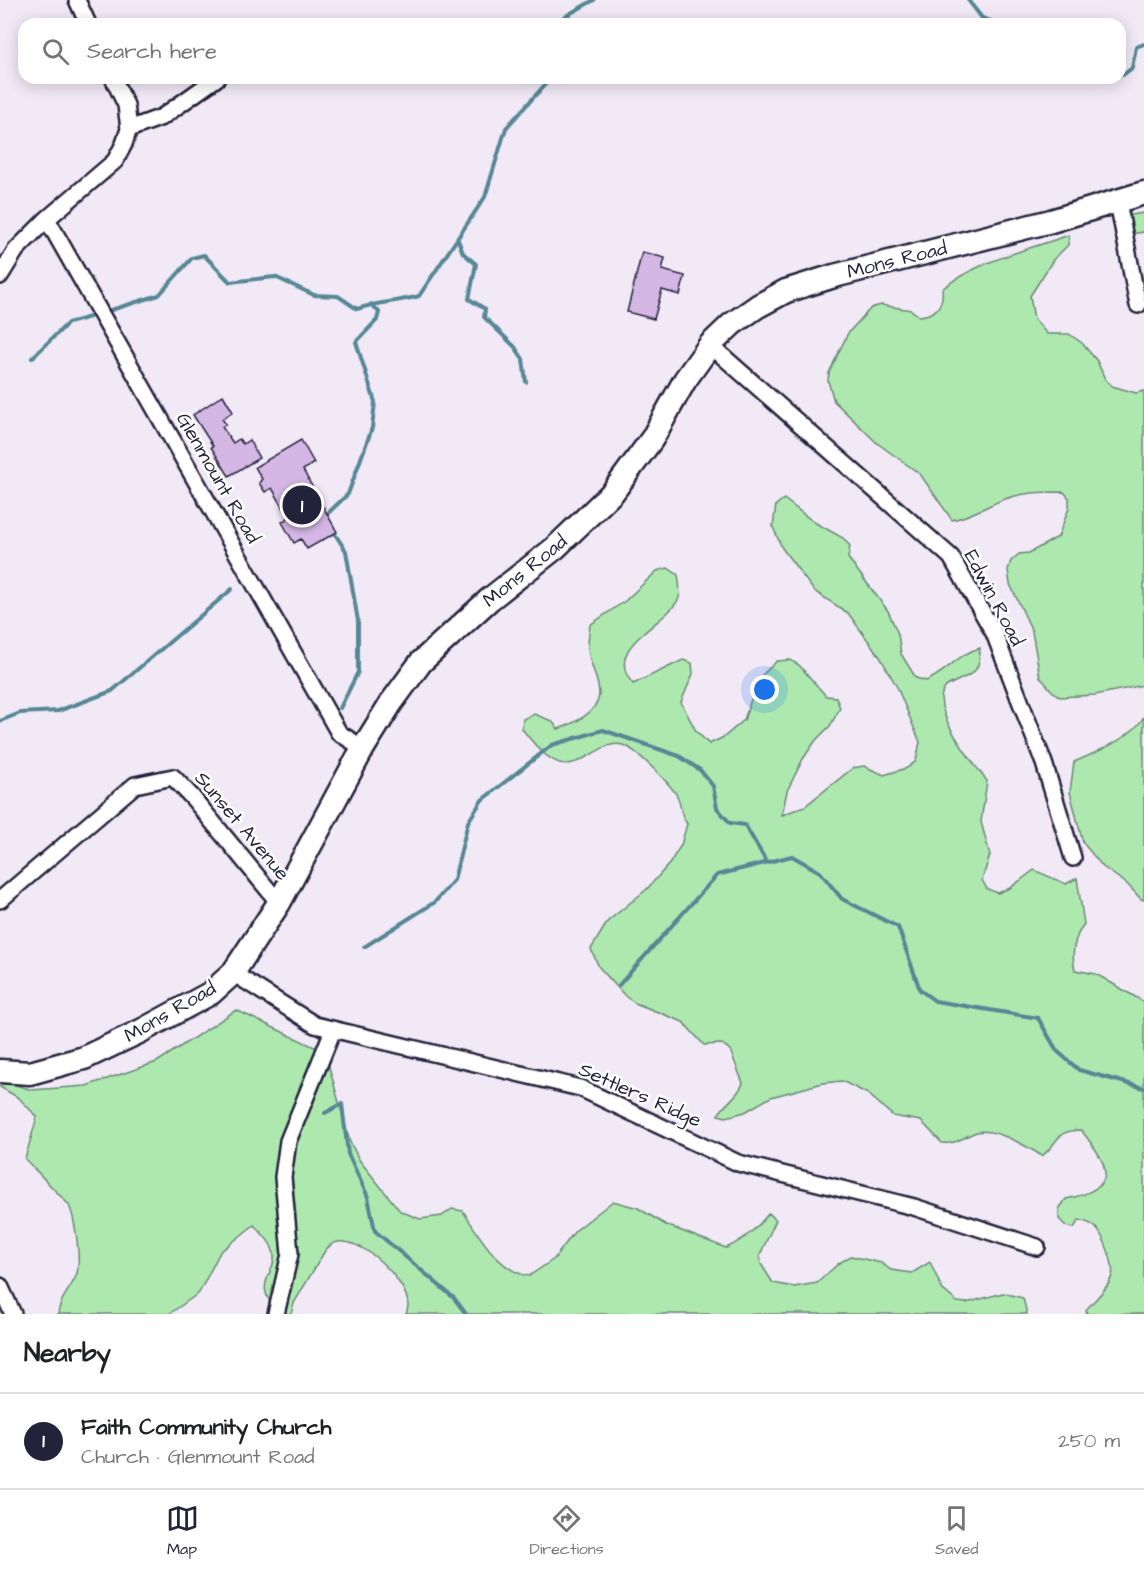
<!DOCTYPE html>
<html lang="en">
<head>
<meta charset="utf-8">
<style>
  :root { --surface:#fff; --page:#f6f6f6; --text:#202124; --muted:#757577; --line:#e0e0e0; --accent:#22223b }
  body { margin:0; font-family:"Architects Daughter",sans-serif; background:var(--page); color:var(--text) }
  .you { position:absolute; left:765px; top:690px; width:21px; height:21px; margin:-15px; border:4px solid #fff; border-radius:50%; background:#1a73e8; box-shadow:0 0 0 9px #1a73e833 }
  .badge { display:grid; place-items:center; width:39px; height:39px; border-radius:50%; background:var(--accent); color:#fff; font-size:20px; font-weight:700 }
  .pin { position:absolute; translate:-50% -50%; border:3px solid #fff; box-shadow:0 2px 6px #0006 }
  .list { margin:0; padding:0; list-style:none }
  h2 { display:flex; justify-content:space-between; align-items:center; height:78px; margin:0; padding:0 24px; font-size:26px }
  h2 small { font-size:20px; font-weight:400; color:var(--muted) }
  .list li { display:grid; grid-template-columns:39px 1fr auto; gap:18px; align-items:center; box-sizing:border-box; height:96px; padding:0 24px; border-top:2px solid var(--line) }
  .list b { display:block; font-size:22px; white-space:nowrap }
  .list p { margin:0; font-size:20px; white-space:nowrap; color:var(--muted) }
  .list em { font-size:20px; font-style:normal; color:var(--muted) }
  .icon { flex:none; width:33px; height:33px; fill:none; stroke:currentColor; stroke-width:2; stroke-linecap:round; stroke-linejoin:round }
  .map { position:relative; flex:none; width:1144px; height:1314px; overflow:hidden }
  .search { position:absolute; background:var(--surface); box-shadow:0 3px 15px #0003; left:18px; right:18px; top:18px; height:66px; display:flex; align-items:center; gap:15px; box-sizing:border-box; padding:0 21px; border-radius:18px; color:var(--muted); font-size:22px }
  .sheet { height:174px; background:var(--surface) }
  nav { display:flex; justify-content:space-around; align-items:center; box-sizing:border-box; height:84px; border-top:2px solid var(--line); background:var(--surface); font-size:16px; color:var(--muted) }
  nav a { display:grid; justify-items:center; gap:3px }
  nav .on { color:var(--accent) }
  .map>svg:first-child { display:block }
  .green { fill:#ade9af; stroke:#688675; stroke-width:1.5 }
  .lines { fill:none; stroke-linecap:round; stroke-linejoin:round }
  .stream { stroke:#568795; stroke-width:4 }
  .building { fill:#d4b7e4; stroke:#22223b; stroke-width:1.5 }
  .street-casing { stroke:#22223b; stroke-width:20 }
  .secondary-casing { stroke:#22223b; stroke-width:27 }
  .street { stroke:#fff; stroke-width:15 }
  .secondary { stroke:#fff; stroke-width:22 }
  .labels { text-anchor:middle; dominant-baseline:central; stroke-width:5; stroke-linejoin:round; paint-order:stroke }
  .street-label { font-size:20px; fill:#22223b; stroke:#fff }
</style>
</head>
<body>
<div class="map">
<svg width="1144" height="1314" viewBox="0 0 1144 1314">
  <rect width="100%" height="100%" fill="#f2e9f7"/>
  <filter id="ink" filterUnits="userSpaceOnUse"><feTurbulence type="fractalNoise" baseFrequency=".0167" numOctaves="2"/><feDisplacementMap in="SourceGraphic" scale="12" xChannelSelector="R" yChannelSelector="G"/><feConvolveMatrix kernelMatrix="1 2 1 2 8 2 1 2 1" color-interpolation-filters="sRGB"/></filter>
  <g filter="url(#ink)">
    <path class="green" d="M1144,213V232L1129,234L1125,216Z
      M1069,235L1068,245L1053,260L1030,296L1034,319L1047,334H1069L1082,343L1097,361L1105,379L1112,386L1136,393L1144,391V685L1095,695L1060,697L1052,691L1040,677L1032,631L1010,584L1008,570L1011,561L1019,554L1029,553L1058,537L1069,508V498L1064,492C1042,492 1022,492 1002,500C985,507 971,516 952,520L920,474L877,443L834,401L828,381L829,373L848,333L871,308L881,305L911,310L919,316C935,315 944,306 942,289C977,261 1027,250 1069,235Z
      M784,499L814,522L843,538L850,546L848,558L888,611L898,634L901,654L916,678L926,681C946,673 959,653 980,648C979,654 980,662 977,667C972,678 954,680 946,687C926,706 975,765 987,781L981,822L990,855L982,880L987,889L998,893L1010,888L1034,870L1066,884L1077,878L1084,924C1074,937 1071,955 1075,970L1096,974L1144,1002V1314H1087L1086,1310C1094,1300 1108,1289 1112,1276C1115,1265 1104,1236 1096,1228C1091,1222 1085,1222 1079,1220L1074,1228L1066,1226L1059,1219V1209L1066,1199C1122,1188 1109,1165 1081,1130C1055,1130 1059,1143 1042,1156C1028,1147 994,1127 977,1132C964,1136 956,1145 942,1143L921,1121L893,1116L868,1094L842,1081L823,1083L771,1097L745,1112L726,1117L718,1115C726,1102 738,1097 743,1083L730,1050L722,1044L704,1045L683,1022L635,1003L626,997L599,967L591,949L608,921L647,889L670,863L681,845L687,824C680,814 682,809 678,798C674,787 637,751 626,746C604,736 582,770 560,763C544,758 533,742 522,729L523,719L534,714L552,721L558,729C573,724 599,712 599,694C599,679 589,664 588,648C588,641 589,632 590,625L625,601L657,571L668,568L678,575C679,582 681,591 679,598C666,626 601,646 633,684L683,660L692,663L693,674L681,702L696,731L709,744L724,737L744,720L758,679L777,661L790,660L799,665L826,696L836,697L840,708L830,726L816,740L803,759L787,791L782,815L805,806L853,768L864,766L884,775L907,768L916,761L920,742L897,687L880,657L848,613L814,591L782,548L773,527L776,505Z
      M1144,716V900L1141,899L1127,884L1103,867L1083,843L1070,792L1074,762C1095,753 1134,737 1144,716Z
      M236,1010L325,1052L350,1142L360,1161L400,1211L420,1219L442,1216L452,1209L463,1211C478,1234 499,1272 529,1276L554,1259L575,1231L613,1201L638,1208L666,1225L726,1248C744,1240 756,1229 769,1213L776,1220L760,1255L761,1264L773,1283L794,1287L817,1283L839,1263L851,1256L881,1263L891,1270L912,1273L930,1262L942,1289L957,1302L966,1303L1003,1293L1023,1298L1027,1314H406C407,1311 408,1308 408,1305C408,1281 359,1233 334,1243C331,1244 329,1247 326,1249L294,1303L291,1314H280C246,1281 283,1272 272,1248C269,1239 260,1232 254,1225L220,1252L199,1293L169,1314H58C60,1298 70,1290 76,1276C82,1262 75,1219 69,1205L25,1159L37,1117L19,1098L0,1087V1080L32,1090L86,1086L157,1062Z"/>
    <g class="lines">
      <path class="stream" d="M968,0L982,18L1000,24
        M562,24L564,17L594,0
        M1120,75H1123L1132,68L1136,47L1144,44
        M458,240L463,253L476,264L469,299L485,309L484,317L515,347L523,359L526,382
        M111,310L159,295L192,258L204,255L230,282L275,277L314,295L338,296L357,309C377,302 399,302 419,296L485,197L506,128L551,78
        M32,358L68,323L90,317
        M324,517L348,494L372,428L375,402L356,342L377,320L379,312L371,304
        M333,531L346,551L358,621V672L340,708
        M0,721L20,713L58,711L112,691L232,589
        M364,947L435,902L454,880L468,822L482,800L552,745L603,730L679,756L700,770L713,786L717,808L730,823L745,825L766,861
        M619,985L717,875L792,856L820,872L842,899L898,927L920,990L935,1001L1038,1018L1057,1051L1079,1070L1144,1088
        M325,1113L342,1104L348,1154L368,1197L375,1231L454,1298L466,1314"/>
    </g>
    <path class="building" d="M642,252L665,258L662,270L685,276L680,295L662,290L654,319L627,312Z
      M223,395L233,412L222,419L226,424L222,427L233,443L239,439L243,444L249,440L259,458L229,476L211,447L213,446L193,415Z
      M301,440L314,463L303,470L337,532L307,549L301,539L294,543L282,522L289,517L272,488L265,492L259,483L262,479L255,467Z"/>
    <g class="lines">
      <defs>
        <path id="street" d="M77,0L88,24
          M129,129L162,117L217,78
          M1118,202L1138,305
          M47,219L339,733L363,748
          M0,276L16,250L47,219L115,161L124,144L129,129L126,105L113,78
          M710,345L951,557L994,633L1044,763L1073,858
          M0,900L135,785L173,777L192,797L279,903
          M233,973L315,1025L580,1088L738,1163L914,1207L1037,1247
          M0,1286L13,1314
          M276,1314L290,1254L283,1177L288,1141L333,1030"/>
        <path id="secondary" d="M0,1071L30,1073L84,1058L141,1031L211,993L233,973L279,903L363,748L391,703L421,662L490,599L555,548L613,492L652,439L685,380L710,345L732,324L758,306L786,291L834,276L1051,221L1144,193"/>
      </defs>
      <use href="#street" class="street-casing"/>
      <use href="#secondary" class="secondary-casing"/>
      <use href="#street" class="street"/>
      <use href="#secondary" class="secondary"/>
    </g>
  </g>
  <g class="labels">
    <g class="street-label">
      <text transform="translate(897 260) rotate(-14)">Mons Road</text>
      <text transform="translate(218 478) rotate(60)">Glenmount Road</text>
      <text transform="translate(525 571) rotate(-39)">Mons Road</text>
      <text transform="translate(994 598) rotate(62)">Edwin Road</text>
      <text transform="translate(242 826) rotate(50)">Sunset Avenue</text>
      <text transform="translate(170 1012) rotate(-30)">Mons Road</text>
      <text transform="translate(640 1095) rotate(24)">Settlers Ridge</text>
    </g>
  </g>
</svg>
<div class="you"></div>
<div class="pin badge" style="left:302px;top:505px">1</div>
<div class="search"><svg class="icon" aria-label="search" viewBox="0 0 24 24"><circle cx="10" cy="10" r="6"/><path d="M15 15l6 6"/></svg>Search here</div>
</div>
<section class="sheet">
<h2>Nearby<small></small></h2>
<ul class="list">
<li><span class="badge">1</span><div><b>Faith Community Church</b><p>Church · Glenmount Road</p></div><em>250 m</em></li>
</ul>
</section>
<nav>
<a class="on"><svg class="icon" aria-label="map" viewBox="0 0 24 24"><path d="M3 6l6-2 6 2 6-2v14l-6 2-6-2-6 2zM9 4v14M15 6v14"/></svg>Map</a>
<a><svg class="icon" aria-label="directions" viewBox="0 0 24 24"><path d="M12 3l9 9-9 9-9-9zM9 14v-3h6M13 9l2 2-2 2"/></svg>Directions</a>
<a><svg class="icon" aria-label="saved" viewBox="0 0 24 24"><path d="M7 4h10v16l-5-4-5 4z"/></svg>Saved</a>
</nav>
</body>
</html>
